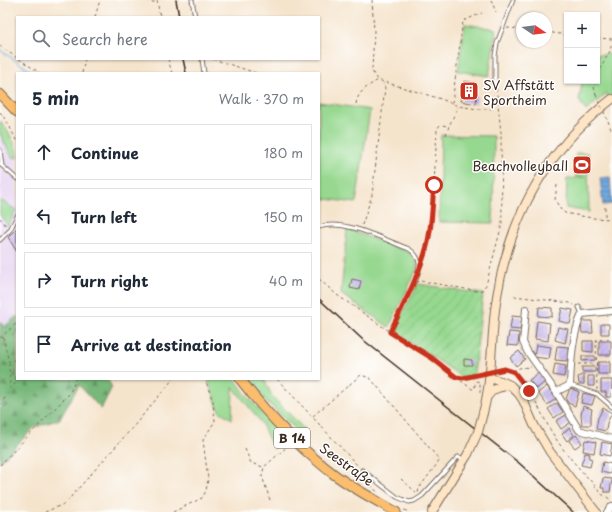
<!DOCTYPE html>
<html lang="en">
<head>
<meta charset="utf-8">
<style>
  :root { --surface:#fff; --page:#f6f6f7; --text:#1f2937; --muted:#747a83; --line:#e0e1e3 }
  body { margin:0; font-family:"Playpen Sans",sans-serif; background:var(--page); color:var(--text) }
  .controls { position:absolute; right:12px; top:12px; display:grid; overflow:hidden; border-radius:0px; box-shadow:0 1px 3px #0004 }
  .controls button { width:36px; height:36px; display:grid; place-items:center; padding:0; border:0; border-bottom:1px solid var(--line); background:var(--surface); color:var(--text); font:20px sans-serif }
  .compass { position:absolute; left:516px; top:12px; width:36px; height:36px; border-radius:50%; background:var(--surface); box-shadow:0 1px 3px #0004; rotate:103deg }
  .stop { position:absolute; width:12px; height:12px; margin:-9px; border:3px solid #c8321e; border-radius:50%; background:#fff }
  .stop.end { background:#c8321e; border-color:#fff; box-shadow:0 1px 4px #0008 }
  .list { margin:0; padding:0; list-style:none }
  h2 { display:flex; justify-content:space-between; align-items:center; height:52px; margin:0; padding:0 16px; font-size:17px }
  h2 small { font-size:13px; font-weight:400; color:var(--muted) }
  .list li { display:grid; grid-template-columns:26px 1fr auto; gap:12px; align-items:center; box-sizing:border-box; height:56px; margin:0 8px 8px; padding:0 8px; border:1px solid var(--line); border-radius:0px }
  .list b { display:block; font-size:15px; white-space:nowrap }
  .list em { font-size:13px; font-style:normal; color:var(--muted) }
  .icon { flex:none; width:22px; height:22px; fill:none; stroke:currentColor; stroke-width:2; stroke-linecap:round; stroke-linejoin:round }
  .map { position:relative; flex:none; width:612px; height:512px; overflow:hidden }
  .search { position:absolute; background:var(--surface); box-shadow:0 1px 3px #0004; left:16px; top:16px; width:304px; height:44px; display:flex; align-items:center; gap:10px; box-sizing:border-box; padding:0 14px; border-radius:0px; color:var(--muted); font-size:15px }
  .panel { position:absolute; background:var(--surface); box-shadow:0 1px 3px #0004; left:16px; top:72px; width:304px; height:308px; border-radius:0px }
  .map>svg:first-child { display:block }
  .built { fill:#e6d3f0 }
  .grass { fill:#96d88f; stroke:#688156 }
  .forest { fill:url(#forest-firs); stroke:#5a714c }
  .garden { fill:url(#garden-furrows); stroke:#688156 }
  .water { fill:url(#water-rules); stroke:#566a7f }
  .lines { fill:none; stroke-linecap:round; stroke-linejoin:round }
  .stream { stroke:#70a9e0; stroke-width:1.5 }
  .building { fill:url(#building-hatch) }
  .lane-casing { stroke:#7c6b5b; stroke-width:5 }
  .street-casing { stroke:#7c6b5b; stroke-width:8 }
  .secondary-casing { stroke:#7c6b5b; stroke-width:10 }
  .primary-casing { stroke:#7c6b5b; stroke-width:11 }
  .path { stroke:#7c6b5b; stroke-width:1; stroke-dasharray:3 3; stroke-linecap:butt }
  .lane { stroke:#fff; stroke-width:3 }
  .street { stroke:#fff; stroke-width:6 }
  .secondary { stroke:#fde5c5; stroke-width:8 }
  .primary { stroke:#fbbd6e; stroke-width:9 }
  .rail { stroke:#3b2a1e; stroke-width:1.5 }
  .secondary-bridge-casing { stroke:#7c6b5b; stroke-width:10; stroke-linecap:butt }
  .path-bridge { stroke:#7c6b5b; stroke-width:1; stroke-dasharray:3 3; stroke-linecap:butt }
  .secondary-bridge { stroke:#fde5c5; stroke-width:8 }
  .route { stroke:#c8321e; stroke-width:5 }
  .labels { text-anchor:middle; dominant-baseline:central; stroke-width:3; stroke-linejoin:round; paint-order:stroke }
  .shield { fill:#fff; stroke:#766a62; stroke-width:1 }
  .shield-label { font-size:12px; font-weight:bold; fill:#3b2a1e }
  .poi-label { font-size:13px; fill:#3b2a1e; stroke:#fff; text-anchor:start }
  .street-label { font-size:13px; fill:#3b2a1e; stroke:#fff }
</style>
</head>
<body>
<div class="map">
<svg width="612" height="512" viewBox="0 0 612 512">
  <defs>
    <pattern id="forest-firs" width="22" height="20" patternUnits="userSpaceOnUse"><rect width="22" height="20" fill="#78b87a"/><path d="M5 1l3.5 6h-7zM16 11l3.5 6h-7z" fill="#649663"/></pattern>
    <pattern id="garden-furrows" width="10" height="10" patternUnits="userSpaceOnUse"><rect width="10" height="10" fill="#96d88f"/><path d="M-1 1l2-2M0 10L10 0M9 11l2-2" fill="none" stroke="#82ba7b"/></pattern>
    <pattern id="water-rules" width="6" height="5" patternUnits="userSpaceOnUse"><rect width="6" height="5" fill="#70a9e0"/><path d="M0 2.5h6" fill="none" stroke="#5d8ab5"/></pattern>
    <pattern id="building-hatch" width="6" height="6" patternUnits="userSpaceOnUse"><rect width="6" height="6" fill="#c6b8ed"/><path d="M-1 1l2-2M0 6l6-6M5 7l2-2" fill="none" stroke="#ab9ecb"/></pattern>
  </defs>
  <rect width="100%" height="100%" fill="#fff"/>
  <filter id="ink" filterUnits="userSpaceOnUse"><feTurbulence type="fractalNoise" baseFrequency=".025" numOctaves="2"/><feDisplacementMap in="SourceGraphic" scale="8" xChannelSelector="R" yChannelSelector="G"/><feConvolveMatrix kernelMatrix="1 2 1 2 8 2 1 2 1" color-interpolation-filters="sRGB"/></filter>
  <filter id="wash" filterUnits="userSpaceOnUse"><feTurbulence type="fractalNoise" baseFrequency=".012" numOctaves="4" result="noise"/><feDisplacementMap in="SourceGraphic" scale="16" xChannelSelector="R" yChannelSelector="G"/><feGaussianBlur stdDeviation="0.9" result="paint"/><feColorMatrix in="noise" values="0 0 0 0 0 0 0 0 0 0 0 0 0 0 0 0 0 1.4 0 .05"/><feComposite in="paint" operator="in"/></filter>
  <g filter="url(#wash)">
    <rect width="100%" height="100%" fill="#f5e4cc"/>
    <path class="built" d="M0,134L12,157L17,158V316L4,327L0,321Z"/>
    <path class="grass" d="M465,24L496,29L489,76L458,71Z
      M612,54V95L608,97L607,93L586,111L579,100L582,82V81H597V55Z
      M319,102L370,110L356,203L319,198Z
      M0,121C9,133 17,143 17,158L12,157L0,134Z
      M441,135L494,136L493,223L439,222Z
      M576,153H588L589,212L566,208L567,179L586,177H576Z
      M0,200L16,210L8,226L0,215Z
      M347,229L408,252C416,257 418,261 416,271L389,327L341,294Z
      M208,379H235L246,395L288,441L273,449L261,422L233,387L232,419L219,411Z
      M249,379H264L272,396L305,430L301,434L267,402Z"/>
    <path class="forest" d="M17,316V379H107L112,387L101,409L79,385L60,419L35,427L0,462V321L4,327Z"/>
    <path class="garden" d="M418,284L483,294L474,374L463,378L433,357L392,332Z"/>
    <path class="water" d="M610,177L612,204L603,205L600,178Z"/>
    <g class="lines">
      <path class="stream" d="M0,50L34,73"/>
    </g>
    <g id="blocks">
      <path class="building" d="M464,81L476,83L473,94L477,95L476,104L461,101L462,93H464L465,89L463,88Z
        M17,228V252L8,237Z
        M352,279L361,281L359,290L350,288Z
        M539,307L552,308V317L538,316Z
        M562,308L573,310L570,324L559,321Z
        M512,316L522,317L520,330L510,329Z
        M537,321L550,323L548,341L535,339Z
        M581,321H592L593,333H582Z
        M601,324H609V334H601Z
        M558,327L568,329L565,343L555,340Z
        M509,332L519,333L518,346L507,345Z
        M583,341H593V352L583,351Z
        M599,341H611V355H599Z
        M536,345L551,347L549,359L534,357Z
        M557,346L568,347L567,361L555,360Z
        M519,351L525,359L516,366L510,358Z
        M582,356H595V360L582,361Z
        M464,359L472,360V365H464Z
        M598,362H610V374H598Z
        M555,364L566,366L564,377L553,375Z
        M582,367H595V372H582Z
        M539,373L545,382L536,389L529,380Z
        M584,374V384H579L578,377Z
        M588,376H594V386H588Z
        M601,380H612L611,397H606V392H601Z
        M547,386L556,399L547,405L538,393Z
        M570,388L579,392L575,406L568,403L566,399Z
        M583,393L595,396L592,405L581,403Z
        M557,403L563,412L554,418L548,409Z
        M583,406L592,409L591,415V425H582L581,415Z
        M603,408L612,413L607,423L606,431L596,429L598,418Z
        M566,415L571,422L561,429L556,421Z
        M569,428L574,435L567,441L562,434Z
        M576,435L582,443L575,448L569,441Z
        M585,440L596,442L594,453L583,451Z
        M602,442L612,444L610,456L600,454Z
        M585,453L590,454L589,458L592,459L590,467L581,465Z
        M603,462L612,464L610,474L601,472Z
        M603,478L612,479L610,492H604V488H601Z"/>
    </g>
  </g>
  <g filter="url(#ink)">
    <use href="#blocks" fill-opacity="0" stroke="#7c6b5b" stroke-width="1"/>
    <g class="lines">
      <defs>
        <path id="lane" d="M192,0L195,17
          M202,59L204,73
          M492,82H495V56L497,43L513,0
          M0,150L2,166
          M0,164L17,179
          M319,227C344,218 385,240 409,249C422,258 420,266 416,280
          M0,240L10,230L17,216
          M579,307L582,314
          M570,385L597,394L612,407
          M362,470L397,497L409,502L414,501L422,496L458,457L465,459"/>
        <path id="street" d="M526,309L523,342L527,351L556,392L579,430L612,439
          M556,392L570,385C571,362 572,335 582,314L612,311
          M607,512L612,506"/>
        <path id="secondary" d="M489,378L501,381L510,385L519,394L523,400L534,425L550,452L596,512
          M487,397C494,387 498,388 510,385
          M483,413C492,380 491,344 495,310C506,225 543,152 612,99
          M432,512L468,454"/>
        <path id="primary" d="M0,94L17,112
          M240,379C268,415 299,448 335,475C354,489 376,500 396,512"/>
      </defs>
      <use href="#lane" class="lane-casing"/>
      <use href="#street" class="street-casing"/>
      <use href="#secondary" class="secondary-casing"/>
      <use href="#primary" class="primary-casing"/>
      <path class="path" d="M146,0L151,2H156
        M157,0L160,17
        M372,0L374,31L372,71L377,80
        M491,0L496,12
        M95,17L100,0
        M507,28L522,29
        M546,32L567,35
        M597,38L612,39
        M0,46L17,58
        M19,59L40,73
        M168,59L172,73
        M213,59L256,73
        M82,73L85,59
        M597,75L610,51L612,43
        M595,81L594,87L596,95
        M452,103L463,21L482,13
        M356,104C358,91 367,87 378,80L441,99L458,106L478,109H491
        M0,112L8,123L17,142
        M608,121L612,132
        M446,135L449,126L458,107
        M557,185L555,200L561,210L565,213L592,218L612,219
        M605,207V218
        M0,218L7,227
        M362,225L372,195L385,88L383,83
        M423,258L430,227L434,185L437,129L440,125L449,126
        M319,279L337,295L389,331
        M421,281L477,291L482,290L486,285L502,224L501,133L496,85
        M414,284L389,332L432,358L456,377L460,379L472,376
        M514,296L570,303L574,305
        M3,337L9,362L17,359
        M0,338L17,323
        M9,363L10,388
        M578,364H596
        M503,369C525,369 542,418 553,434C563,451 576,465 589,479C594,484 598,491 603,495C606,497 609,498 611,500
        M513,371L519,368L531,367
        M456,377L472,389H474L476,381L480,382V394
        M277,379L359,467
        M597,390L596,340L612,339
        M0,405L18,379
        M313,416L356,379L361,375L370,378L438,458L439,460L437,464L419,488L418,493
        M245,449L251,463L263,467
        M0,465L69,394L74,384L75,379
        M401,479L417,493
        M367,480L378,493
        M270,500L262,476L264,467L289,445
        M404,510L409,512
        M45,512L64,504L69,499L133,427L173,379
        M173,512L202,498L206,491L208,479L203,440L215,421L213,401L205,379"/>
      <use href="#lane" class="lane"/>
      <use href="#street" class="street"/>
      <use href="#secondary" class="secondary"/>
      <use href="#primary" class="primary"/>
      <path class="rail" d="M176,0L179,17
        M183,59L186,73
        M319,299L362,339L519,463L573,512"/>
      <defs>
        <path id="secondary-bridge" d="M468,454L478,432L483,413"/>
      </defs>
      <use href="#secondary-bridge" class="secondary-bridge-casing"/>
      <path class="path-bridge" d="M596,95L608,121
        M472,376L503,369"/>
      <use href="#secondary-bridge" class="secondary-bridge"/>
    </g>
  </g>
  <g class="lines" filter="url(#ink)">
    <path class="route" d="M434,185C432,207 432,232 425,253C416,281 403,306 390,332L432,358L456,377L463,378L505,369L514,372L529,391"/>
  </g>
  <defs>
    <symbol id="building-square" viewBox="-11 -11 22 22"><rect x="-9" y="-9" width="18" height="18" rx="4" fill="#c8321e" stroke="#fff"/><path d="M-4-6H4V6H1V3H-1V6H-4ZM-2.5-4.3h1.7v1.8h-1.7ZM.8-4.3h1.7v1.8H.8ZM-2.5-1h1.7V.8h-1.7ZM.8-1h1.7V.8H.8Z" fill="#fff"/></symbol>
    <symbol id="stadium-square" viewBox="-11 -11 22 22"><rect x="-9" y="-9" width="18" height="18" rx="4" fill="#c8321e" stroke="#fff"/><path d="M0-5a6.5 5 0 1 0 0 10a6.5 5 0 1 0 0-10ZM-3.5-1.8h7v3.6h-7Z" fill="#fff"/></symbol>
  </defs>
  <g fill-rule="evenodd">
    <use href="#building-square" x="458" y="80" width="22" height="22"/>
    <use href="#stadium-square" x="571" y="154" width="22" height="22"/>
  </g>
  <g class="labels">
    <rect class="shield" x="274" y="428" width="36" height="20" rx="3"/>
    <g class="shield-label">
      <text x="292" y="438">B 14</text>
    </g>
    <g class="poi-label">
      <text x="483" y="84">SV Affstätt<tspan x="483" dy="15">Sportheim</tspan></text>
      <text x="568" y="165" text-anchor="end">Beachvolleyball</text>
    </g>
    <g class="street-label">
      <text transform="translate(347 464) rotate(36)">Seestraße</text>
    </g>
  </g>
</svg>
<div class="controls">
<button>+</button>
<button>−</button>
</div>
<svg class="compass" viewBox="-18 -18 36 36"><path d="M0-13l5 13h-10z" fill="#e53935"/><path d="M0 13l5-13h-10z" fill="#747a83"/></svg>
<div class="stop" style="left:434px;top:185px"></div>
<div class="stop end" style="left:529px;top:391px"></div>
<div class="search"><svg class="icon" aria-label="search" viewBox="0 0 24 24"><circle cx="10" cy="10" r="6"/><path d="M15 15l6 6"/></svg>Search here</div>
<section class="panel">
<h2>5 min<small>Walk · 370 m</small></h2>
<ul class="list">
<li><svg class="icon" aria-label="ahead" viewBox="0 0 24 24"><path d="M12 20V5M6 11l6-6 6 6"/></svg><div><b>Continue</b></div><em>180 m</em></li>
<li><svg class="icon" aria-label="left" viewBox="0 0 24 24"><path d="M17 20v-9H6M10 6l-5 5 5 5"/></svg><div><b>Turn left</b></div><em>150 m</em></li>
<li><svg class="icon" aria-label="right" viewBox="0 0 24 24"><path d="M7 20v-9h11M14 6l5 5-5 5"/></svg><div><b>Turn right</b></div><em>40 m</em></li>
<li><svg class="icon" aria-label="arrive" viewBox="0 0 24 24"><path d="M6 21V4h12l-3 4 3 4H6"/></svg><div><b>Arrive at destination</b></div></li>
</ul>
</section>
</div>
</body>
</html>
